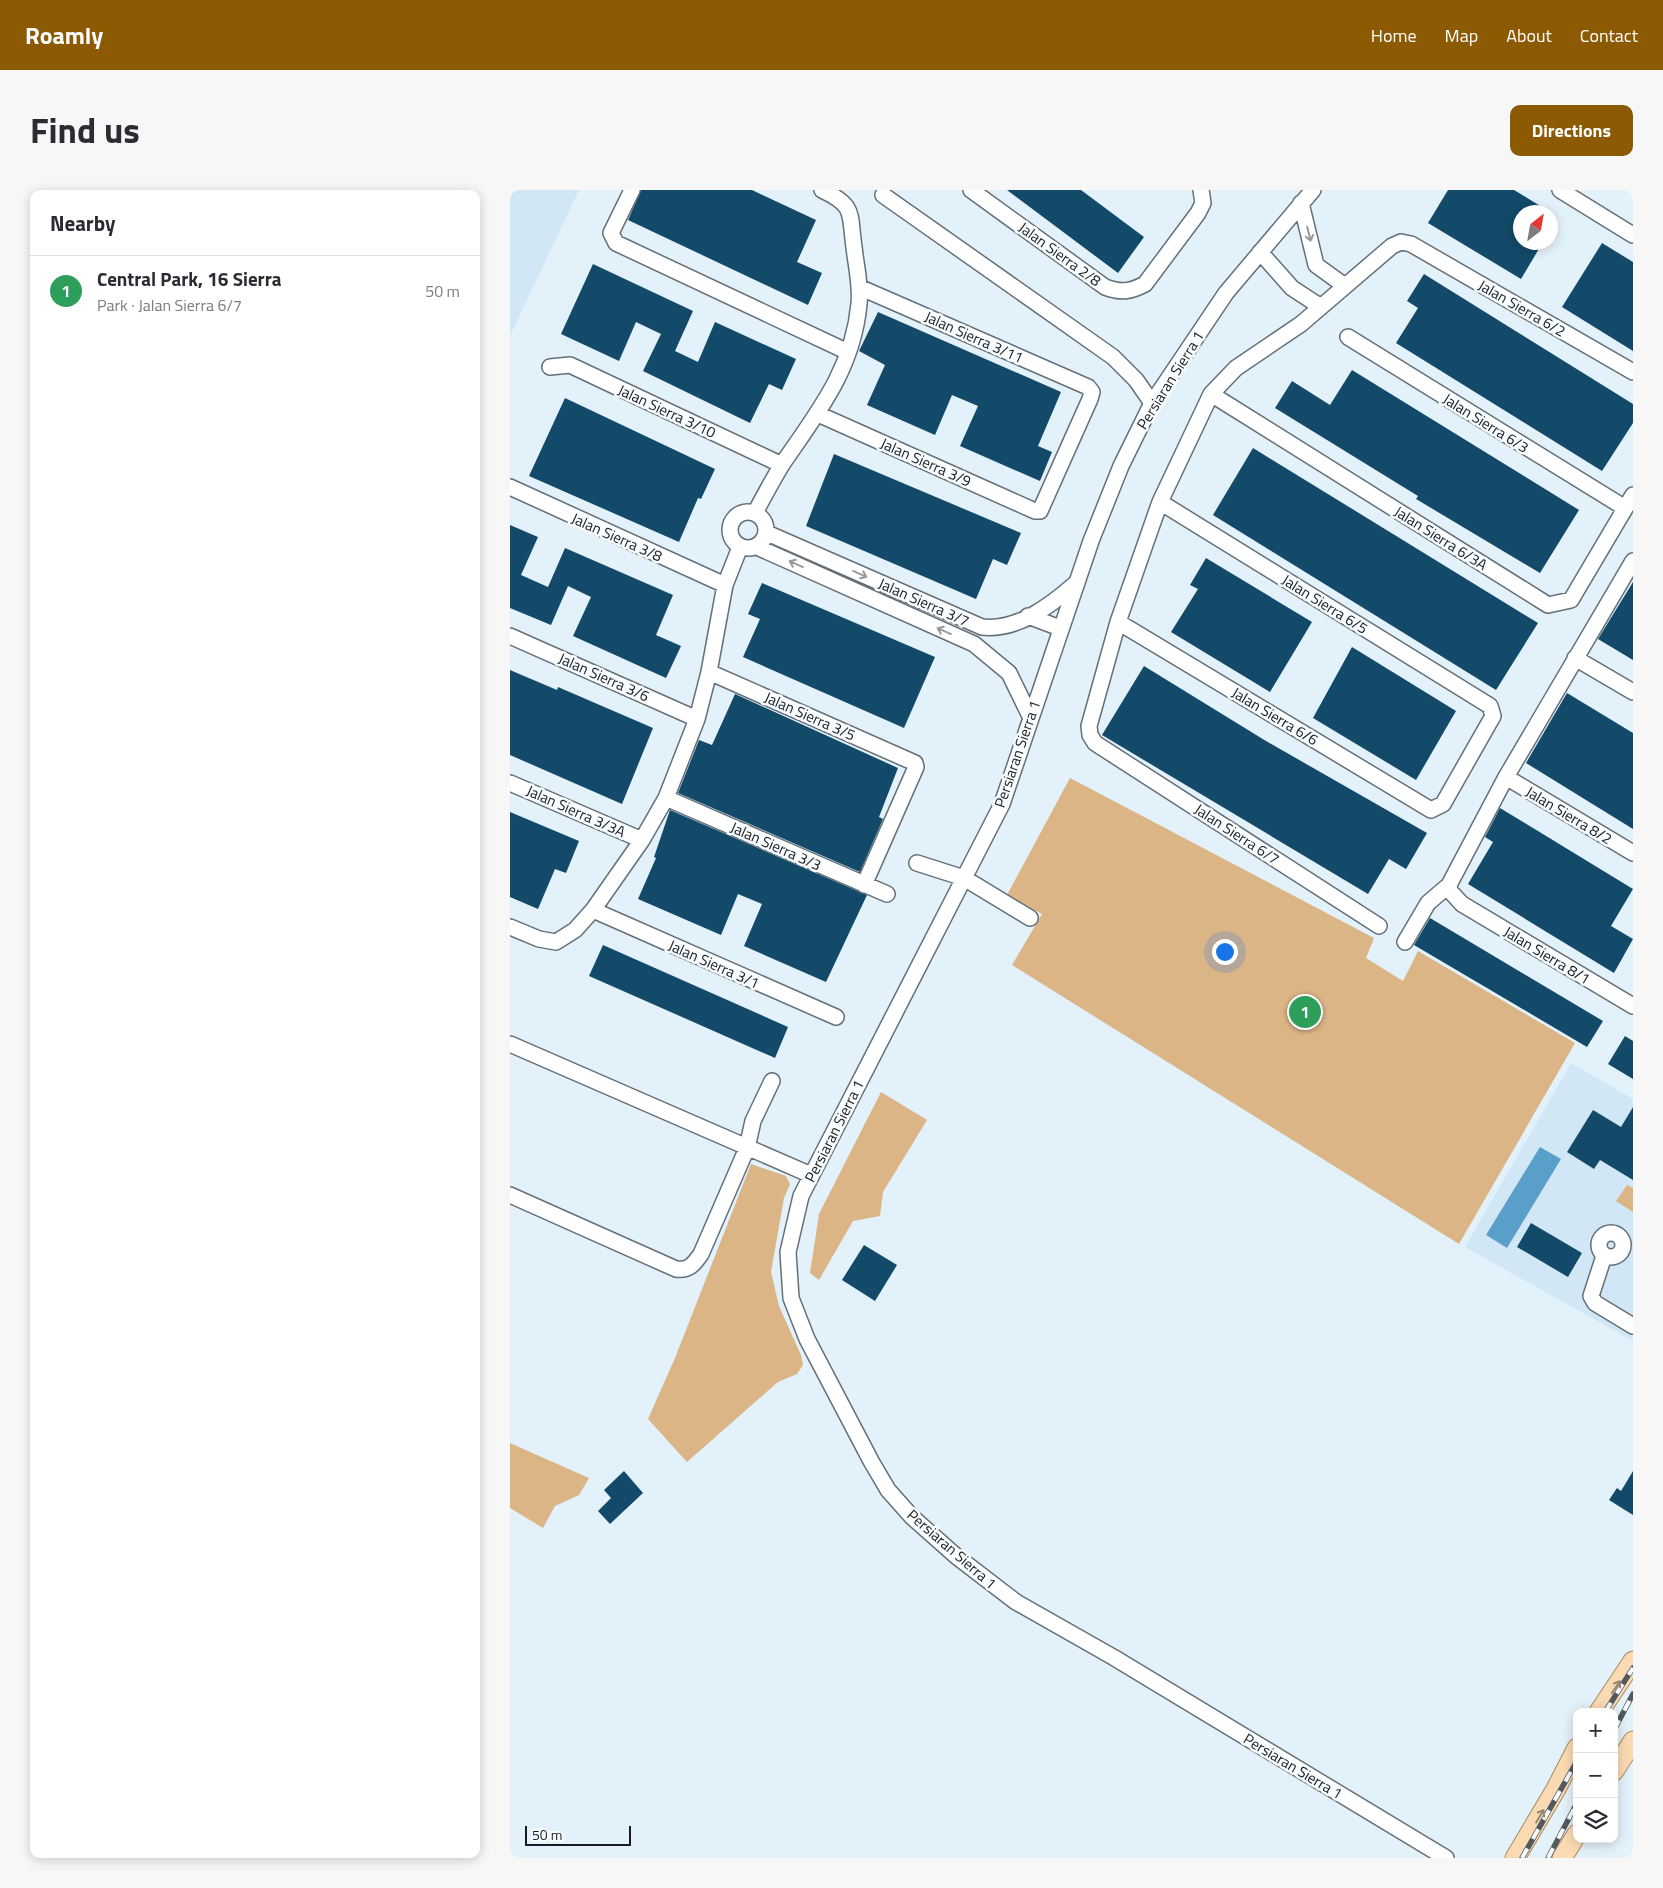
<!DOCTYPE html>
<html lang="en">
<head>
<meta charset="utf-8">
<style>
  :root { --surface:#fff; --page:#f7f7f7; --text:#2b2b33; --muted:#7c7c81; --line:#e1e1e2; --accent:#8b5a03 }
  body { margin:0; font-family:"Titillium Web",sans-serif; background:var(--page); color:var(--text) }
  .controls { position:absolute; right:15px; bottom:15px; display:grid; overflow:hidden; border-radius:10px; box-shadow:0 2px 12px #0003 }
  .controls button { width:45px; height:45px; display:grid; place-items:center; padding:0; border:0; border-bottom:1px solid var(--line); background:var(--surface); color:var(--text); font:25px sans-serif }
  .compass { position:absolute; left:1003px; top:15px; width:45px; height:45px; border-radius:50%; background:var(--surface); box-shadow:0 2px 12px #0003; rotate:31deg }
  .scale { position:absolute; left:15px; bottom:12px; width:106px; box-sizing:border-box; padding-left:5px; border:2px solid #171c20; border-top:0; font-size:14px; line-height:18px; white-space:nowrap; color:#171c20; -webkit-text-stroke:4px #f9fcfe; paint-order:stroke }
  .you { position:absolute; left:714px; top:761px; width:18px; height:18px; margin:-12px; border:4px solid #fff; border-radius:50%; background:#1a73e8; box-shadow:0 0 0 8px #1a73e833 }
  .badge { display:grid; place-items:center; width:32px; height:32px; border-radius:50%; background:var(--accent); color:#fff; font-size:16px; font-weight:700 }
  .pin { position:absolute; translate:-50% -50%; border:2px solid #fff; box-shadow:0 1px 5px #0006 }
  .list { margin:0; padding:0; list-style:none }
  h2 { display:flex; justify-content:space-between; align-items:center; height:65px; margin:0; padding:0 20px; font-size:21px }
  h2 small { font-size:16px; font-weight:400; color:var(--muted) }
  .list li { display:grid; grid-template-columns:32px 1fr auto; gap:15px; align-items:center; box-sizing:border-box; height:70px; padding:0 20px; border-top:1px solid var(--line) }
  .list b { display:block; font-size:19px; white-space:nowrap }
  .list p { margin:0; font-size:16px; white-space:nowrap; color:var(--muted) }
  .list em { font-size:16px; font-style:normal; color:var(--muted) }
  .icon { flex:none; width:28px; height:28px; fill:none; stroke:currentColor; stroke-width:2; stroke-linecap:round; stroke-linejoin:round }
  .map { position:relative; flex:none; width:1123px; height:1668px; overflow:hidden; border-radius:10px }
  header { display:flex; align-items:center; gap:30px; box-sizing:border-box; height:70px; padding:0 25px; background:var(--accent); color:#fff }
  header strong { font-size:24px }
  nav { display:flex; gap:28px; margin-inline-start:auto; font-size:18px }
  .intro { display:flex; align-items:center; justify-content:space-between; box-sizing:border-box; height:120px; padding:0 30px }
  h1 { margin:0; font-size:35px }
  .button { padding:12px 22px; border-radius:10px; background:var(--accent); color:#fff; font-size:18px; font-weight:700 }
  main { display:flex; gap:30px; padding:0 30px }
  aside { flex:1; background:var(--surface); border-radius:10px; box-shadow:0 2px 12px #0003 }
  .map>svg:first-child { display:block }
  .built { fill:#d2e7f6 }
  .green { fill:#dbb586 }
  .water { fill:#5a9eca }
  .building { fill:#134a69 }
  .lines { fill:none; stroke-linecap:round; stroke-linejoin:round }
  .minor-casing { stroke:#647079; stroke-width:18 }
  .major-casing { stroke:#a9885d; stroke-width:21 }
  .minor { stroke:#fff; stroke-width:15 }
  .major { stroke:#fadab2; stroke-width:19 }
  .rail-casing { stroke:#525a5f; stroke-width:5.5 }
  .rail { stroke:#f9fcfe; stroke-width:4; stroke-dasharray:11; stroke-linecap:butt }
  .oneway { stroke:#97999b }
  .oneway2 { stroke:#948470 }
  .labels { text-anchor:middle; dominant-baseline:central; stroke-width:5; stroke-linejoin:round; paint-order:stroke }
  .street-label { font-size:15px; fill:#171c20; stroke:#f9fcfe }
</style>
</head>
<body>
<header>
<strong>Roamly</strong>
<nav><a>Home</a><a>Map</a><a>About</a><a>Contact</a></nav>
</header>
<div class="intro"><h1>Find us</h1><a class="button">Directions</a></div>
<main>
<aside>
<h2>Nearby<small></small></h2>
<ul class="list">
<li><span class="badge" style="background:#2e9e5b">1</span><div><b>Central Park, 16 Sierra</b><p>Park · Jalan Sierra 6/7</p></div><em>50 m</em></li>
</ul>
</aside>
<div class="map">
<svg width="1123" height="1668" viewBox="0 0 1123 1668">
  <rect width="100%" height="100%" fill="#e3f1fa"/>
  <path class="built" d="M0,0H69L0,146Z
    M1061,873L1123,909V1151L955,1057Z"/>
  <path class="green" d="M560,588L864,748L856,768L893,791L908,761L1065,853L949,1054L502,775L532,724L497,705Z
    M371,902L417,930L373,1002L370,1026L343,1031L309,1090L300,1083L309,1024Z
    M241,974L276,986L280,994L274,1008L261,1082L269,1116L291,1165L293,1175L287,1184L268,1192L177,1272L138,1229L165,1168Z
    M1117,995L1123,998V1022L1106,1011Z
    M0,1253L79,1288L69,1305L45,1316L33,1338L0,1318Z"/>
  <path class="water" d="M1030,957L1051,969L997,1058L976,1045Z"/>
  <path class="building" d="M131,0H242L306,30L287,72L312,83L298,115L118,30Z
    M497,0H571L634,47L608,83Z
    M938,0H1004L1040,22H1010V52H1033L1011,89L918,33Z
    M1092,53L1123,72V161L1052,117Z
    M83,74L183,121L165,161L188,172L205,132L286,169L272,200L259,194L240,233L133,181L151,144L126,132L109,171L51,144Z
    M914,84L1123,214V233L1092,281L886,153L908,118L897,111Z
    M368,122L551,202L528,256L542,262L530,291L450,256L468,216L442,205L425,245L357,215L375,175L349,161Z
    M842,180L1069,320L1030,383L906,309L908,306L765,218L782,191L820,215Z
    M55,208L205,279L191,309L188,308L169,352L19,286Z
    M743,258L1028,433L986,500L703,325Z
    M324,264L511,343L497,375L483,369L466,409L296,336Z
    M0,335L28,347L11,385L38,397L55,358L163,405L146,445L171,456L156,488L63,446L81,407L58,396L41,435L0,418Z
    M696,368L802,432L760,502L661,442L688,399L680,395Z
    M1123,392V470L1088,449Z
    M252,393L425,467L394,538L233,467L250,429L238,424Z
    M842,457L946,521L906,590L803,528Z
    M634,476L756,551L917,643L896,679L879,669L858,704L592,545Z
    M0,480L47,500L48,497L143,538L112,614L0,565Z
    M1057,503L1123,543V639L1016,573Z
    M225,504L388,578L369,627L373,629L350,682L168,603L189,550L202,555Z
    M990,618L1123,699L1101,736L1123,749L1104,783L958,694L983,652L975,647Z
    M160,620L357,705L316,792L234,756L252,714L228,704L211,745L128,709L146,668L144,667Z
    M0,622L69,651L56,683L45,679L28,719L0,707Z
    M920,728L1093,831L1077,857L904,755Z
    M93,755L278,837L265,868L79,786Z
    M1115,846L1123,851V889L1098,874Z
    M1123,917V990L1090,970L1084,979L1057,962L1083,920L1111,937Z
    M1021,1033L1072,1063L1058,1087L1007,1057Z
    M354,1055L387,1075L365,1111L332,1090Z
    M114,1281L133,1303L100,1334L88,1321L101,1308L94,1300Z
    M1123,1281V1325L1099,1310L1107,1298L1111,1301Z"/>
  <g class="lines">
    <defs>
      <path id="minor" d="M122,0L101,43L106,53L338,162
        M461,0L595,97C611,103 620,102 635,94L688,23L693,13L691,0
        M803,0L716,103L642,213L611,276L581,351L492,614L291,1006L278,1062L281,1108L297,1149L361,1271L378,1300L402,1327L446,1366L506,1412L603,1467L936,1668
        M1050,0L1123,45
        M373,5L603,167L626,190L642,213
        M791,13L806,75L835,96
        M750,62L782,98L811,117
        M838,147L1115,318
        M40,177L60,175L272,275
        M701,204L1038,415L1061,410L1123,305
        M308,224L525,321H530L580,209L582,202L578,197L349,97
        M0,297L215,395
        M220 340a18 18 0 1 1 36 0a18 18 0 1 1-36 0Z
        M245,323C254,306 263,289 273,273C308,222 343,179 349,114C351,95 346,76 344,57C339,23 346,16 312,0
        M257,343L472,437C507,441 540,416 565,394
        M247,357L464,454L499,483L520,526
        M1123,371L996,587L939,695L940,701L952,714L1123,816
        M518,426L550,438
        M608,432L921,620L933,614L983,526L980,516L650,312
        M0,446L187,529
        M1065,468L1123,502
        M199,482L405,573L406,577L354,695
        M996,587L1123,663
        M0,593L132,650
        M156,608L377,704
        M407,673L454,688L520,728
        M83,720L326,827
        M869,736L585,553L580,545L579,536L608,432L650,312L701,204L726,178L791,134L882,56L891,52L901,54L1123,182
        M0,737L29,749L46,752L65,740L83,720L132,650L156,608L187,529L199,482L215,395L230,357
        M895,752L918,713L939,695
        M0,854L301,985
        M0,1005L166,1079C179,1081 184,1074 191,1064L237,958L243,931L262,891
        M1089 1055a12 12 0 1 1 24 0a12 12 0 1 1-24 0Z
        M1094,1066L1081,1106L1085,1113L1123,1136"/>
      <path id="major" d="M1089,1522L1123,1471
        M1104,1581L1123,1551
        M1005,1668L1046,1599L1067,1558
        M1052,1668L1067,1644"/>
    </defs>
    <use href="#minor" class="minor-casing"/>
    <use href="#major" class="major-casing"/>
    <use href="#minor" class="minor"/>
    <use href="#major" class="major"/>
    <defs>
      <path id="rail" d="M1095,1522L1123,1478
        M1104,1540L1123,1504
        M1012,1668L1067,1571
        M1038,1668L1067,1613"/>
    </defs>
    <use href="#rail" class="rail-casing"/>
    <use href="#rail" class="rail"/>
  </g>
  <defs><path id="oneway-shaft" d="M-6 0H5M1.5-3L5.5 0L1.5 3" fill="none" stroke-width="1.6" stroke-linecap="round" stroke-linejoin="round" transform="scale(1.25)"/></defs>
  <g class="oneway">
    <use href="#oneway-shaft" transform="translate(799 44) rotate(76)"/>
    <use href="#oneway-shaft" transform="translate(286 374) rotate(-156)"/>
    <use href="#oneway-shaft" transform="translate(350 384) rotate(24)"/>
    <use href="#oneway-shaft" transform="translate(434 441) rotate(-156)"/>
  </g>
  <g class="oneway2">
    <use href="#oneway-shaft" transform="translate(1106 1497) rotate(-56)"/>
    <use href="#oneway-shaft" transform="translate(1030 1626) rotate(-59)"/>
  </g>
  <g class="labels">
    <g class="street-label">
      <text transform="translate(550 64) rotate(36)">Jalan Sierra 2/8</text>
      <text transform="translate(1012 118) rotate(30)">Jalan Sierra 6/2</text>
      <text transform="translate(464 147) rotate(24)">Jalan Sierra 3/11</text>
      <text transform="translate(660 190) rotate(-58)">Persiaran Sierra 1</text>
      <text transform="translate(157 221) rotate(25)">Jalan Sierra 3/10</text>
      <text transform="translate(976 233) rotate(32)">Jalan Sierra 6/3</text>
      <text transform="translate(416 272) rotate(24)">Jalan Sierra 3/9</text>
      <text transform="translate(107 347) rotate(24)">Jalan Sierra 3/8</text>
      <text transform="translate(931 348) rotate(32)">Jalan Sierra 6/3A</text>
      <text transform="translate(414 412) rotate(24)">Jalan Sierra 3/7</text>
      <text transform="translate(815 414) rotate(32)">Jalan Sierra 6/5</text>
      <text transform="translate(94 487) rotate(24)">Jalan Sierra 3/6</text>
      <text transform="translate(300 526) rotate(24)">Jalan Sierra 3/5</text>
      <text transform="translate(765 526) rotate(31)">Jalan Sierra 6/6</text>
      <text transform="translate(507 564) rotate(-71)">Persiaran Sierra 1</text>
      <text transform="translate(66 621) rotate(24)">Jalan Sierra 3/3A</text>
      <text transform="translate(1059 625) rotate(31)">Jalan Sierra 8/2</text>
      <text transform="translate(727 644) rotate(33)">Jalan Sierra 6/7</text>
      <text transform="translate(266 656) rotate(24)">Jalan Sierra 3/3</text>
      <text transform="translate(1037 765) rotate(31)">Jalan Sierra 8/1</text>
      <text transform="translate(204 774) rotate(24)">Jalan Sierra 3/1</text>
      <text transform="translate(324 941) rotate(-63)">Persiaran Sierra 1</text>
      <text transform="translate(442 1359) rotate(41)">Persiaran Sierra 1</text>
      <text transform="translate(783 1576) rotate(31)">Persiaran Sierra 1</text>
    </g>
  </g>
</svg>
<div class="controls">
<button>+</button>
<button>−</button>
<button><svg class="icon" aria-label="layers" viewBox="0 0 24 24"><path d="M12 4l9 5-9 5-9-5zM3 14l9 5 9-5"/></svg></button>
</div>
<svg class="compass" viewBox="-18 -18 36 36"><path d="M0-13l5 13h-10z" fill="#e53935"/><path d="M0 13l5-13h-10z" fill="#7c7c81"/></svg>
<div class="scale">50 m</div>
<div class="you"></div>
<div class="pin badge" style="left:795px;top:822px;background:#2e9e5b">1</div>
</div>
</main>
</body>
</html>
